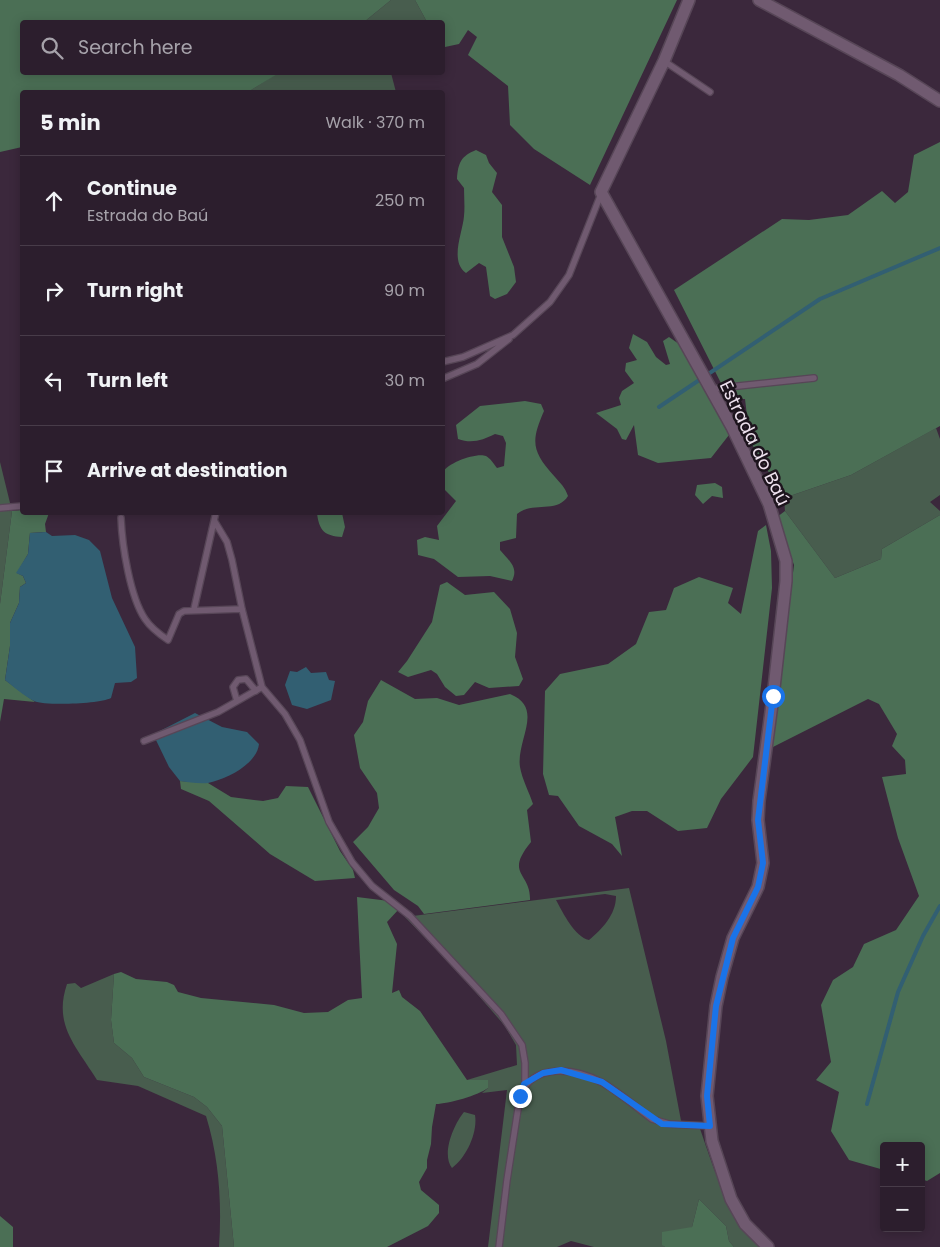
<!DOCTYPE html>
<html lang="en">
<head>
<meta charset="utf-8">
<style>
  :root { --surface:#2c1e2d; --page:#382b39; --text:#f1f3f6; --muted:#a6a2aa; --line:#483c49 }
  body { margin:0; font-family:Poppins,sans-serif; background:var(--page); color:var(--text) }
  .controls { position:absolute; right:15px; bottom:15px; display:grid; overflow:hidden; border-radius:5px; box-shadow:0 2px 12px #0003 }
  .controls button { width:45px; height:45px; display:grid; place-items:center; padding:0; border:0; border-bottom:1px solid var(--line); background:var(--surface); color:var(--text); font:25px sans-serif }
  .stop { position:absolute; width:15px; height:15px; margin:-11px; border:4px solid #1a73e8; border-radius:50%; background:#fff }
  .stop.end { background:#1a73e8; border-color:#fff; box-shadow:0 1px 5px #0008 }
  .list { margin:0; padding:0; list-style:none }
  h2 { display:flex; justify-content:space-between; align-items:center; height:65px; margin:0; padding:0 20px; font-size:21px }
  h2 small { font-size:16px; font-weight:400; color:var(--muted) }
  .list li { display:grid; grid-template-columns:32px 1fr auto; gap:15px; align-items:center; box-sizing:border-box; height:90px; padding:0 20px; border-top:1px solid var(--line) }
  .list b { display:block; font-size:19px; white-space:nowrap }
  .list p { margin:0; font-size:16px; white-space:nowrap; color:var(--muted) }
  .list em { font-size:16px; font-style:normal; color:var(--muted) }
  .icon { flex:none; width:28px; height:28px; fill:none; stroke:currentColor; stroke-width:2; stroke-linecap:round; stroke-linejoin:round }
  .map { position:relative; flex:none; width:940px; height:1247px; overflow:hidden }
  .search { position:absolute; background:var(--surface); box-shadow:0 2px 12px #0003; left:20px; top:20px; width:425px; height:55px; display:flex; align-items:center; gap:12px; box-sizing:border-box; padding:0 18px; border-radius:5px; color:var(--muted); font-size:19px }
  .panel { position:absolute; background:var(--surface); box-shadow:0 2px 12px #0003; left:20px; top:90px; width:425px; height:425px; border-radius:5px }
  .map>svg:first-child { display:block }
  .green { fill:#485d4e; fill-rule:evenodd }
  .forest { fill:#4b6f55 }
  .water { fill:#325f72 }
  .lines { fill:none; stroke-linecap:round; stroke-linejoin:round }
  .stream { stroke:#325f72; stroke-width:4 }
  .lane-casing { stroke:#574657; stroke-width:8 }
  .street-casing { stroke:#574657; stroke-width:14 }
  .lane { stroke:#705a70; stroke-width:5.5 }
  .street { stroke:#705a70; stroke-width:11 }
  .route { stroke:#1a73e8; stroke-width:6 }
  .labels { text-anchor:middle; dominant-baseline:central; stroke-width:5; stroke-linejoin:round; paint-order:stroke }
  .street-label { font-size:18px; fill:#eee1ee; stroke:#1d141d }
</style>
</head>
<body>
<div class="map">
<svg width="940" height="1247" viewBox="0 0 940 1247">
  <rect width="100%" height="100%" fill="#3b283c"/>
  <path class="green" d="M391,0H415L427,22H364Z
    M279,72L391,73L396,92H248Z
    M936,428L940,439V495L930,502L940,511V515L882,549L881,559L835,578L785,511L784,498L851,475Z
    M0,462L12,511L0,604Z
    M629,888L666,1041L682,1126H699C716,1174 725,1210 763,1247H734L729,1241L726,1226L699,1199L692,1227L662,1244L665,1247H594L571,1241L557,1247H488L507,1090L482,1093L488,1088L467,1080L517,1065L516,1045L505,1026L460,974L405,917ZM605,894L616,896C616,915 602,929 589,940C575,937 563,913 556,900Z
    M114,974L111,1020L114,1043L132,1058L144,1077L194,1097L207,1107L222,1126L234,1247H219C222,1203 219,1158 206,1116L138,1086L97,1080C76,1046 53,1025 67,984L75,983L81,988Z
    M464,1112L475,1115C478,1133 466,1158 452,1168C441,1154 454,1124 464,1112Z"/>
  <path class="forest" d="M0,0H391L364,22H22V72L279,73L248,92H22V147L0,152Z
    M415,0H677L590,185L534,149L510,125L508,86L468,55L477,37L468,30L459,44L445,47L443,45L442,22H427Z
    M940,142V426L851,475L784,498L750,441L745,399H729L674,290L782,219L809,220L848,215L882,191L895,203L908,192L914,155Z
    M476,150L486,155L489,163L497,173L492,192L502,205V237L514,267L516,282L507,294L495,299L490,296L486,267L479,263L466,273C449,261 463,232 464,216C465,207 464,197 464,188L457,179C458,163 461,156 476,150Z
    M633,334L647,342L656,357L666,365L670,364L663,341L669,337L679,344L729,435L711,458L658,463L638,455L634,425L626,440L622,439L617,429L596,413L621,405L619,398L622,391L634,383L625,371L626,363L637,360L629,348Z
    M525,401L541,404L544,411C531,441 531,451 555,477C561,484 565,487 568,496C557,514 532,501 517,514L516,538L500,542V550C509,561 519,567 512,581L490,576L458,577L434,559L418,555L417,540L425,537L439,540L437,526L456,501L443,488C442,484 441,476 443,472C447,463 477,452 486,456C490,458 494,464 497,468L504,466L506,443L503,436L495,434C483,440 472,444 458,439L456,425L480,406Z
    M715,483L722,487L723,498L712,496L703,504L695,495L697,485Z
    M22,510V512L49,513L45,524L46,532L30,533L28,554L17,573L23,576L26,583L20,587L19,603L10,623V646L5,680L35,702L4,699L0,722V604L12,511Z
    M785,511L835,578L881,559L882,549L940,515V1173L927,1181L921,1179V1146H884V1170L849,1160L831,1131L839,1092L816,1080L831,1062L821,1005L833,980L853,967L864,944L896,930L919,896L898,838L882,777L906,774L905,760L892,746L897,734L879,704L868,699L771,748L794,565L777,517Z
    M317,513H342L345,527L342,537C325,536 319,531 317,513Z
    M766,525L771,551L772,588L753,757L721,799L707,828L678,831L647,811H632L615,817L622,856L612,844L579,826L558,796L549,795L543,774L545,691L560,674L608,664L636,644L649,612L666,610L674,588L699,577L733,588L728,603L741,614L758,531Z
    M447,582L465,595L494,592L510,609L517,633L515,657L523,679L519,686L489,688L475,682L464,695L456,696L445,687L437,674L431,670L408,677L398,672L407,661L432,622L440,585Z
    M381,680L415,699L437,698L459,705L510,694C545,708 516,740 520,767C522,779 529,792 533,804L527,810L531,842C504,875 531,872 530,900L424,914L418,906L394,890L353,842L368,827L379,808L377,793L360,768L354,735L363,722L368,701Z
    M180,781L208,783L231,797L263,801L278,798L286,786L308,787L340,851L353,870L355,878L315,881L270,854L209,801L181,789Z
    M357,897L389,901L399,909L387,922L397,944L392,993L399,990L402,997L420,1011L467,1080H488V1088C479,1095 448,1104 436,1104L432,1127L431,1144L427,1160V1168L419,1182L421,1190L439,1205V1213L428,1226L387,1247H234L222,1126L207,1107L194,1097L144,1077L132,1058L114,1043L111,1020L114,974L121,972L136,979L167,982L174,985L178,992L201,998L274,1005L304,1013L328,1012L348,1000L362,998Z
    M699,1199L726,1226L729,1241L734,1247H665L662,1245V1232L692,1227Z
    M0,1216L13,1227V1247H0Z"/>
  <path class="water" d="M46,532L52,536L75,535L89,540L100,551L112,598L135,647L137,678L131,682L115,683L111,698C99,704 45,706 34,701C24,696 14,687 5,680L10,646V623L19,603L20,587L26,583L23,576L16,573L28,554L30,533Z
    M306,667L311,673L326,672L329,680L335,681L331,700L307,709L292,705L285,685L290,671L297,672Z
    M195,713L222,727L247,732L259,744C257,764 227,779 208,783C199,784 188,782 180,781L169,767L154,736L156,733Z"/>
  <g class="lines">
    <path class="stream" d="M659,407L820,299L940,248
      M867,1104L898,992L923,936L940,906"/>
    <defs>
      <path id="lane" d="M664,61L710,92
        M442,362L463,357L513,335L550,302L569,275L601,194
        M442,379L477,364L509,339
        M710,389L814,378
        M0,508L22,506
        M121,518C122,545 130,597 145,619C151,628 159,634 168,640L179,614L184,611L242,609
        M215,522L227,542L232,560L242,609L262,687L285,714L300,740L329,822L352,862L372,886L410,916L501,1014L522,1045L525,1063V1084
        M194,609L216,512
        M237,701L233,687L238,680L246,679L256,691
        M144,741L218,712L262,687
        M499,1247L507,1180L520,1096C533,1062 576,1068 603,1083C620,1093 636,1107 652,1119L669,1124L710,1126"/>
      <path id="street" d="M689,0L664,61L601,192L732,427L769,504L786,561V581L773,697L759,801L758,820L763,863L758,887L733,938L722,977L716,1006L707,1096L712,1141L731,1199L745,1224L768,1247
        M759,0L899,75L940,101"/>
    </defs>
    <use href="#lane" class="lane-casing"/>
    <use href="#street" class="street-casing"/>
    <use href="#lane" class="lane"/>
    <use href="#street" class="street"/>
  </g>
  <g class="lines">
    <path class="route" d="M520,1096L524,1084L543,1073L561,1070L602,1082L662,1124L710,1126L707,1096L716,1006L733,938L758,887L763,863L758,820L773,696"/>
  </g>
  <g class="labels">
    <g class="street-label">
      <text transform="translate(755 443) rotate(64)">Estrada do Baú</text>
    </g>
  </g>
</svg>
<div class="controls">
<button>+</button>
<button>−</button>
</div>
<div class="stop" style="left:773px;top:696px"></div>
<div class="stop end" style="left:520px;top:1096px"></div>
<div class="search"><svg class="icon" aria-label="search" viewBox="0 0 24 24"><circle cx="10" cy="10" r="6"/><path d="M15 15l6 6"/></svg>Search here</div>
<section class="panel">
<h2>5 min<small>Walk · 370 m</small></h2>
<ul class="list">
<li><svg class="icon" aria-label="ahead" viewBox="0 0 24 24"><path d="M12 20V5M6 11l6-6 6 6"/></svg><div><b>Continue</b><p>Estrada do Baú</p></div><em>250 m</em></li>
<li><svg class="icon" aria-label="right" viewBox="0 0 24 24"><path d="M7 20v-9h11M14 6l5 5-5 5"/></svg><div><b>Turn right</b></div><em>90 m</em></li>
<li><svg class="icon" aria-label="left" viewBox="0 0 24 24"><path d="M17 20v-9H6M10 6l-5 5 5 5"/></svg><div><b>Turn left</b></div><em>30 m</em></li>
<li><svg class="icon" aria-label="arrive" viewBox="0 0 24 24"><path d="M6 21V4h12l-3 4 3 4H6"/></svg><div><b>Arrive at destination</b></div></li>
</ul>
</section>
</div>
</body>
</html>
